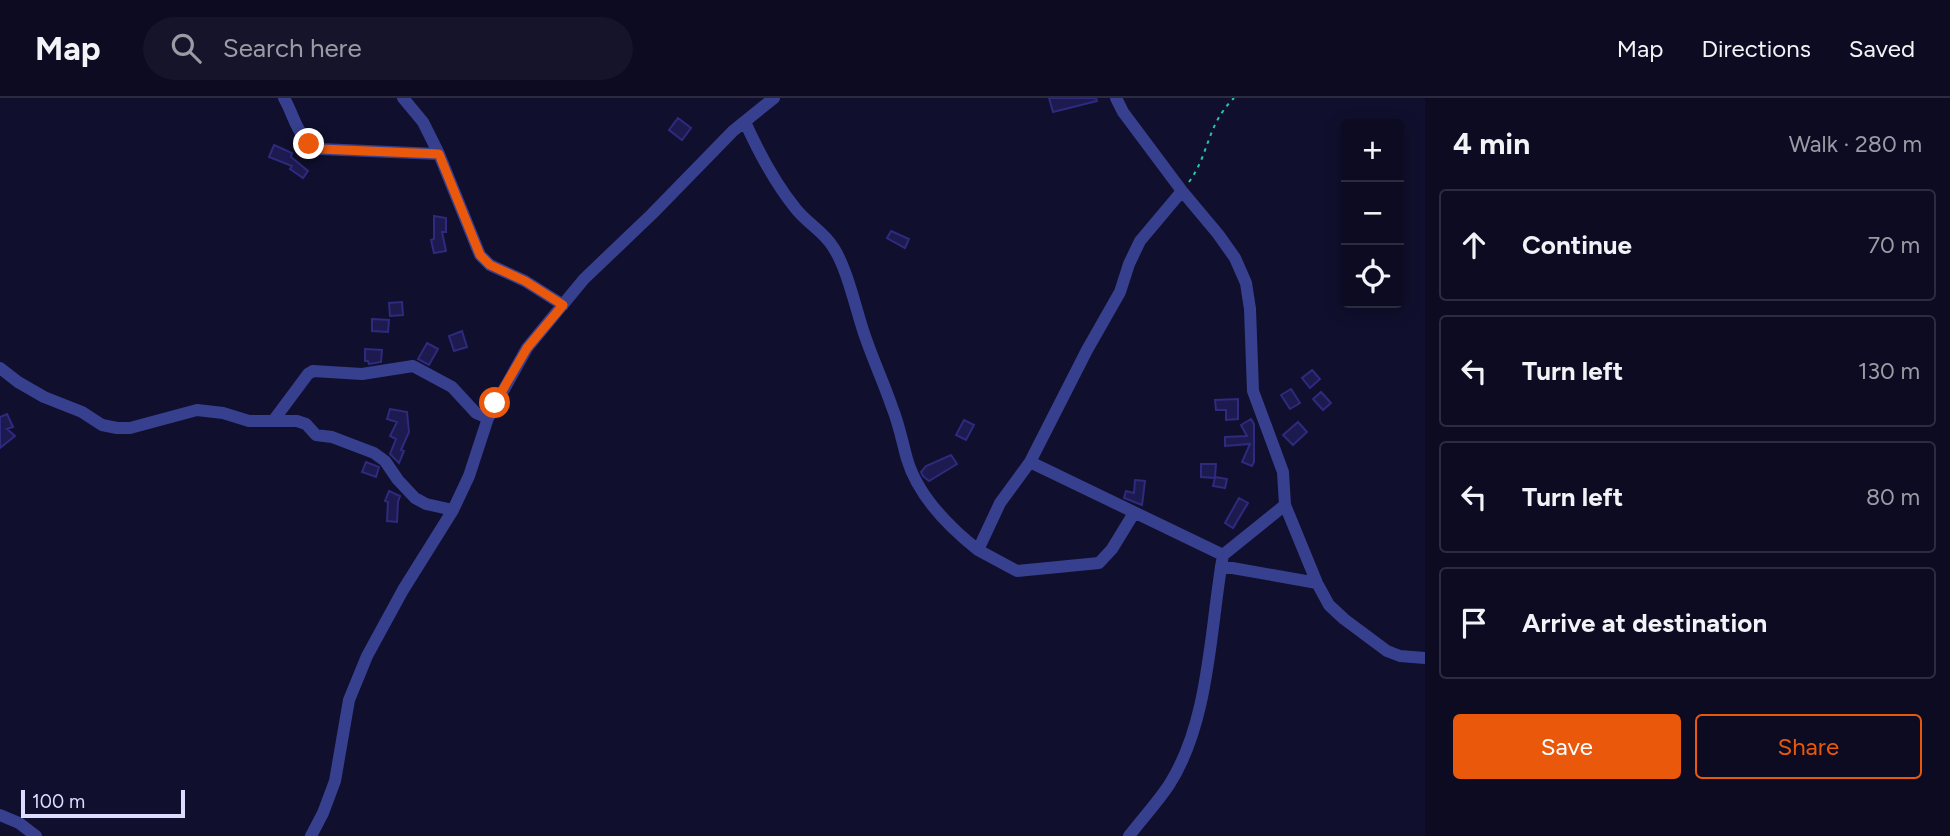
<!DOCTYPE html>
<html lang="en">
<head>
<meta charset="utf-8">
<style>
  :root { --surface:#0c0b22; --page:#15142a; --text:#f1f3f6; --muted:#9a9ba5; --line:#2c2b40; --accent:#ea580c }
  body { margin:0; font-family:Figtree,sans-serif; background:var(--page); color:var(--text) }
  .controls { position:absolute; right:21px; top:21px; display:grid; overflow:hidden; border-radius:7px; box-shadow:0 4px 18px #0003 }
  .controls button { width:63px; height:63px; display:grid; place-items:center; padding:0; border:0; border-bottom:2px solid var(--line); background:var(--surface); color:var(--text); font:35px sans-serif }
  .scale { position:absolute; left:21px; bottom:18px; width:164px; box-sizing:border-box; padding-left:7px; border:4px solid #dbdcff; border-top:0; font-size:19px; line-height:24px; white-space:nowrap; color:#dbdcff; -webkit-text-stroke:5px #100f2d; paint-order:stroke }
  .stop { position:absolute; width:21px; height:21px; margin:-16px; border:5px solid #ea580c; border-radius:50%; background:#fff }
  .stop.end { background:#ea580c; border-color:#fff; box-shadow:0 2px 7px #0008 }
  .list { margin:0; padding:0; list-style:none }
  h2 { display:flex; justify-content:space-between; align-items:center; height:91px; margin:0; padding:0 28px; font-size:30px }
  h2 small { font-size:23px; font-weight:400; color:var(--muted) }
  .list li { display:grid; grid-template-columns:46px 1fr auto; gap:21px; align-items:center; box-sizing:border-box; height:112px; margin:0 14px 14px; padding:0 14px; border:2px solid var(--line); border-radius:7px }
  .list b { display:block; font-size:26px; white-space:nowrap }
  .list em { font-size:23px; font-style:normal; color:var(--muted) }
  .actions { display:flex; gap:14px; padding:21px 28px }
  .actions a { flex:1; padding:16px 0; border:2px solid var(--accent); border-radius:7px; text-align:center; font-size:24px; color:var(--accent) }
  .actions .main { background:var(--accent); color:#fff }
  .icon { flex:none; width:38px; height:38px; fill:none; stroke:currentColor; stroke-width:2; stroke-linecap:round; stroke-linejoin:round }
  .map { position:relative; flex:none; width:1425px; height:738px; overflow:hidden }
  header { display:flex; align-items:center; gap:42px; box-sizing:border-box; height:98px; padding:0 35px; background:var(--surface); border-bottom:2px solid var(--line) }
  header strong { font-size:33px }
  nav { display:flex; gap:38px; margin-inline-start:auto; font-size:24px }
  .search { width:490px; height:63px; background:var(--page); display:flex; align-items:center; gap:18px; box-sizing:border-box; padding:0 24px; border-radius:38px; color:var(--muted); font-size:26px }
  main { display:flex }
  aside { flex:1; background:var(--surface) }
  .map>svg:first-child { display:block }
  .building { fill:#1d1a4f; stroke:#2e2a7d; stroke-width:2 }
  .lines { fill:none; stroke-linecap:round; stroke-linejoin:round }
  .path { stroke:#27c7a7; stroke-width:2; stroke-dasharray:3.5 5; stroke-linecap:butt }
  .minor { stroke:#37408f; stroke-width:12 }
  .route { stroke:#ea580c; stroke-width:9 }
</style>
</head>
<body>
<header>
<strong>Map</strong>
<div class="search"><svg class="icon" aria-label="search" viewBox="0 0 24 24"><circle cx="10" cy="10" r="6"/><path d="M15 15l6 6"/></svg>Search here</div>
<nav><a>Map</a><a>Directions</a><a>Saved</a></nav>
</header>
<main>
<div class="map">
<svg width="1425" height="738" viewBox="0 0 1425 738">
  <rect width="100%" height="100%" fill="#100f2d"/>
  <path class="building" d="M1049,0H1096L1097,3L1053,14Z
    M678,20L691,30L682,42L669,32Z
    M274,47L292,55L291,59L308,73L303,80L290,71L292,68L269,59Z
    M434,118L446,120V134H442L446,153L434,155L431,142L434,141Z
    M891,133L909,141L905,150L887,140Z
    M402,204L403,217L390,218L389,205Z
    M372,221L389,222L388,234L372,233Z
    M462,233L467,249L454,253L449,238Z
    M427,245L438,251L429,267L418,261Z
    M365,251L382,252L381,264L369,266L368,263H365Z
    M1312,272L1320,281L1310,290L1302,280Z
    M1291,291L1300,305L1290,311L1281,297Z
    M1321,294L1331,305L1323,312L1313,301Z
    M1238,301V321L1226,322V312H1216L1215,302Z
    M390,311L407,314L409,334L401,352L404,353L399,365L390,356L396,341L390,338L397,324L387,321Z
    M7,316L13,329L7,331L15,338L0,350V319Z
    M1251,321L1254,326V364L1252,368L1242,364L1250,346L1225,348V339L1247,338L1241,327Z
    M964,322L974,327L966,342L956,337Z
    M1298,324L1307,334L1293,347L1283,337Z
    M951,357L957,366L929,383L923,378L921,374L926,368Z
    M366,364L379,369L376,379L362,374Z
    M1201,366H1216L1215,379L1227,381L1225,390L1213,388L1215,380L1201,379Z
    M1135,382L1145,383L1142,407L1124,400L1126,393L1134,395Z
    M389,393L400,398L398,404L397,424L387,423L388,404L385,403Z
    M1239,400L1248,405L1233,430L1225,425Z"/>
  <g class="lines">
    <path class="path" d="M1189,84C1210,55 1206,28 1234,0"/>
    <path class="minor" d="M284,0C296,21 296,40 320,51L439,56
      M403,0L423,24L439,56L480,157L490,167L525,183L563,207
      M1116,0L1123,14L1182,93L1218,136L1235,160L1246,185L1250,211L1253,293L1283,374L1285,407L1317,485L1329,507L1344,521L1387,553L1400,558L1425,560
      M745,24C759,55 774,84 796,111C807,125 824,134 833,149C846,168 855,207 862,229C871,258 883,282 892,309C899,326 902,343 907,361C918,398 949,429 978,452L1000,405L1030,364L1223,457
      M0,270L18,284L44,299L82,314L102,327L117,330H130L197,312L223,315L249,323H297L306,326L316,337L332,339L374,355L385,363L398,382L415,400L426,406L453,412
      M273,323L308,276L313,273L362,276L413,268L452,289L476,315L488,320
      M1030,364L1087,252L1120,194L1129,166L1140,143L1182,93
      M978,452L1017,473L1099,465L1112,451L1134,415
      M1221,468L1317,485
      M0,717L19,725L36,738
      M311,738L323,715L335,683L349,602L367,558L403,492L453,412L469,378L488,320L527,250L584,181L652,116L733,33L774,0
      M1129,738C1142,721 1157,705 1169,687C1210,623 1210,530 1223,457L1285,407"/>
  </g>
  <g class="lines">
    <path class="route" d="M309,46L320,51L439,56L480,157L490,167L525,183L563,207L527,250L495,305"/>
  </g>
</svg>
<div class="controls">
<button>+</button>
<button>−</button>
<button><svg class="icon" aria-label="locate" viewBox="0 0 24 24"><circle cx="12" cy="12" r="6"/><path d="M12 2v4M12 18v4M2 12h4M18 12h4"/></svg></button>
</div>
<div class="scale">100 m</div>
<div class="stop" style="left:495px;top:305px"></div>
<div class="stop end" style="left:309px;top:46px"></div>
</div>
<aside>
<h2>4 min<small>Walk · 280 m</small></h2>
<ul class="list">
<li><svg class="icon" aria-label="ahead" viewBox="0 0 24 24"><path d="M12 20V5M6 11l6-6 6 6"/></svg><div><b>Continue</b></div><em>70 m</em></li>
<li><svg class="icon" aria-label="left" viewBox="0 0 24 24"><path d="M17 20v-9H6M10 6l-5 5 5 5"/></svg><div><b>Turn left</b></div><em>130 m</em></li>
<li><svg class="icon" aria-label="left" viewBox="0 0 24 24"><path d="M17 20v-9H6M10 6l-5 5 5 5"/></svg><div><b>Turn left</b></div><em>80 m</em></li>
<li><svg class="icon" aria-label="arrive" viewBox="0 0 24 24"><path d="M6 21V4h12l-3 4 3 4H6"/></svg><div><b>Arrive at destination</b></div></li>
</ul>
<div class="actions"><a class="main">Save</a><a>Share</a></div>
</aside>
</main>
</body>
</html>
